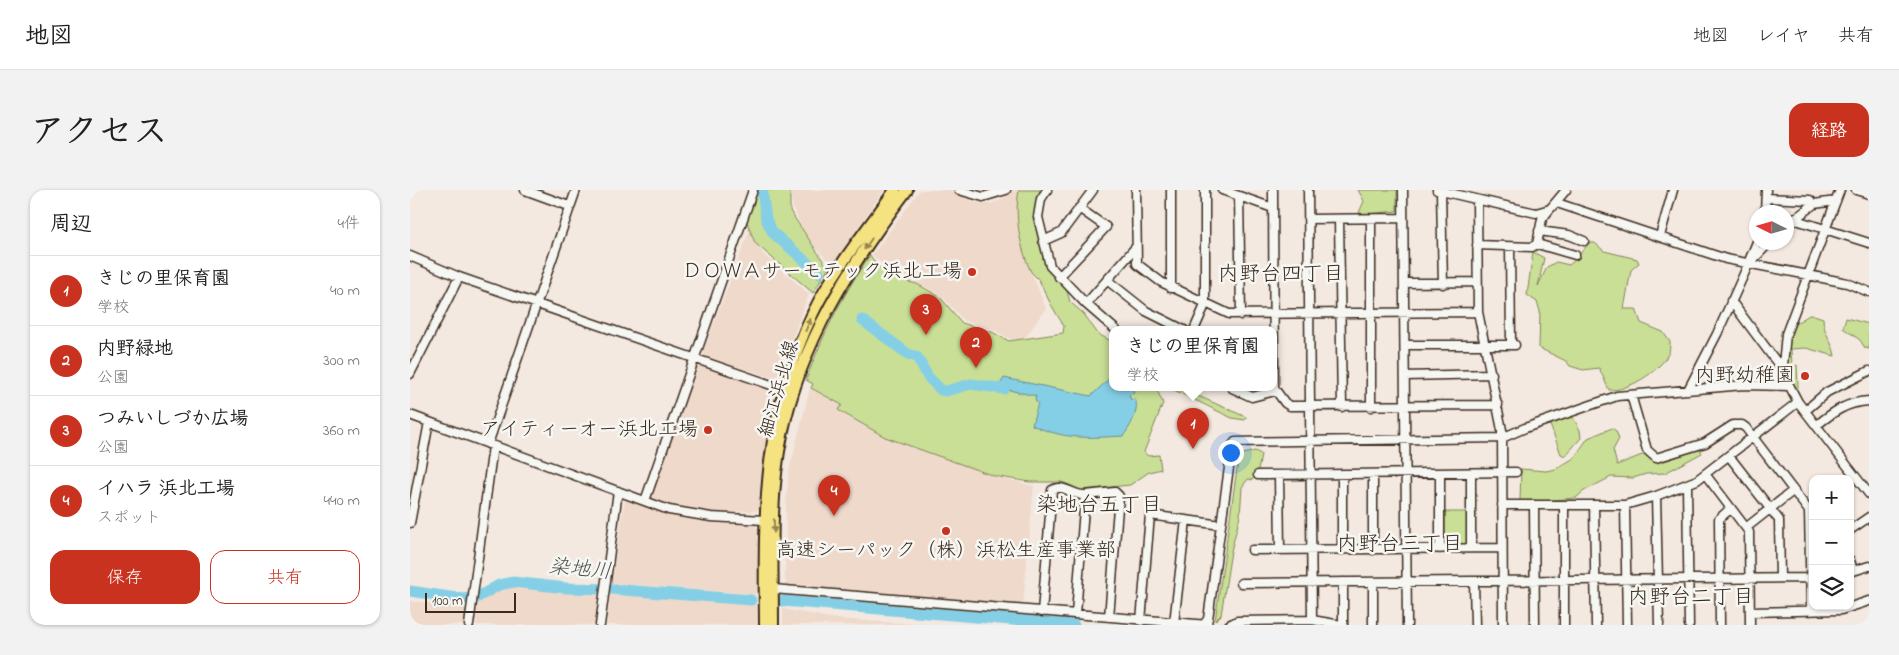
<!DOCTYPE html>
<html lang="ja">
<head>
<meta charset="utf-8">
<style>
  :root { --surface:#fff; --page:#f2f2f2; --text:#202124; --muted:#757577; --line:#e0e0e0; --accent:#c8321e }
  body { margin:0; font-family:"Indie Flower","Klee One",sans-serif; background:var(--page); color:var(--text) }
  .controls { position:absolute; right:15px; bottom:15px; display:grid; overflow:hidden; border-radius:10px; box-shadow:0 1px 4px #0004 }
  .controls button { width:45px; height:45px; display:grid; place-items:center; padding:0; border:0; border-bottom:1px solid var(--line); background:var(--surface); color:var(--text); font:25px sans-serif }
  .compass { position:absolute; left:1339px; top:15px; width:45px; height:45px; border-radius:50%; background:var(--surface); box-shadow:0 1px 4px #0004; rotate:275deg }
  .scale { position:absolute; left:15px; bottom:12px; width:91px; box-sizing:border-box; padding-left:5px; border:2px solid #3b2a1e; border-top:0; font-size:14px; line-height:18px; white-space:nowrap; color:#3b2a1e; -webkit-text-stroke:4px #f6f6f2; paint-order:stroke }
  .you { position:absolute; left:820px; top:262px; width:18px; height:18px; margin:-12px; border:4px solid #fff; border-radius:50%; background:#1a73e8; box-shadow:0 0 0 8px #1a73e833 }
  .badge { display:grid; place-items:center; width:32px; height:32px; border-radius:50%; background:var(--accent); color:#fff; font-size:16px; font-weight:700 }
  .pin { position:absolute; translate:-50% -41px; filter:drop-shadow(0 1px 2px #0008) }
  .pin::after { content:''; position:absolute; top:26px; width:18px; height:15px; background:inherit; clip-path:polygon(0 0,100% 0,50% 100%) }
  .popup { position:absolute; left:699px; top:136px; width:168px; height:65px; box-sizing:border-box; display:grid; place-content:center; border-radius:10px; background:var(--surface); filter:drop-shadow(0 1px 4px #0005); font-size:16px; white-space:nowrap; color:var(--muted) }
  .popup b { font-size:19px; color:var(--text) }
  .popup::after { content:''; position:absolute; left:50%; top:100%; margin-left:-10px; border:10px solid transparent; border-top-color:var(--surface) }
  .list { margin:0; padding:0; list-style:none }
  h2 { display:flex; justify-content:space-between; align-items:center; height:65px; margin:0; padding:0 20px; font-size:21px }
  h2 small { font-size:16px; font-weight:400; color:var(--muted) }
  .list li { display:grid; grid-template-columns:32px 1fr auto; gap:15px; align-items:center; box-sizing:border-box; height:70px; padding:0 20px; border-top:1px solid var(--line) }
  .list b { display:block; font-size:19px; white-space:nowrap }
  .list p { margin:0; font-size:16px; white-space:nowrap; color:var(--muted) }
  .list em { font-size:16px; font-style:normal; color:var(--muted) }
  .actions { display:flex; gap:10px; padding:15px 20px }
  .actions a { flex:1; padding:11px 0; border:1px solid var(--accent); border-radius:15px; text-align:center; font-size:18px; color:var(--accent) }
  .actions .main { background:var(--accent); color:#fff }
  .icon { flex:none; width:28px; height:28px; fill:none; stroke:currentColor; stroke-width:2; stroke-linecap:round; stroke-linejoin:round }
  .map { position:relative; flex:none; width:1459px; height:435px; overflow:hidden; border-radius:15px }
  header { display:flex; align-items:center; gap:30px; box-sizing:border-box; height:70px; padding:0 25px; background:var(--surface); border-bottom:1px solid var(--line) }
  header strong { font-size:24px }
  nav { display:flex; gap:28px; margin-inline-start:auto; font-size:18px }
  .intro { display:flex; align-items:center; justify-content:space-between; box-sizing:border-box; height:120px; padding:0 30px }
  h1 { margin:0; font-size:35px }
  .button { padding:12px 22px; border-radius:15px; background:var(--accent); color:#fff; font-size:18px; font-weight:700 }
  main { display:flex; gap:30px; padding:0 30px }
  aside { flex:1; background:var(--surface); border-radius:15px; box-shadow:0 1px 4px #0004 }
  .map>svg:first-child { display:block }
  .built { fill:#efd9cb }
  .green { fill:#c9df95; stroke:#82845a }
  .water { fill:#85cfe6; stroke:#678d96 }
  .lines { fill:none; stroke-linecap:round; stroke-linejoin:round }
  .river { stroke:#85cfe6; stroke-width:11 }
  .minor-casing { stroke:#3b2a1e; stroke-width:11 }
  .major-casing { stroke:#3b2a1e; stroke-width:14 }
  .minor { stroke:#f6f6f2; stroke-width:8 }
  .major { stroke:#f5e382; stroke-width:10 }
  .oneway { fill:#988650 }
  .poi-dot { fill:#c8321e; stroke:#f6f6f2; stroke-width:2 }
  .labels { text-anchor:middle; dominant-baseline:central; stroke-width:5; stroke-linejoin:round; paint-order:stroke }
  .poi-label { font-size:20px; fill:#3b2a1e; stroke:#f6f6f2; text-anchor:end }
  .street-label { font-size:20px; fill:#3b2a1e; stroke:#f6f6f2 }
  .neighbourhood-label { font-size:21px; fill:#3b2a1e; stroke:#f6f6f2 }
  .water-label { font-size:21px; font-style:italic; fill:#4e5350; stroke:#f6f6f2 }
</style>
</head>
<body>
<header>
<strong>地図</strong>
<nav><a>地図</a><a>レイヤ</a><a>共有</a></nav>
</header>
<div class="intro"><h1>アクセス</h1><a class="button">経路</a></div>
<main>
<aside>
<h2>周辺<small>4件</small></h2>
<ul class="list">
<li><span class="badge">1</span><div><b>きじの里保育園</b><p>学校</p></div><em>40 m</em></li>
<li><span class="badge">2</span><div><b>内野緑地</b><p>公園</p></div><em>300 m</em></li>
<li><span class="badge">3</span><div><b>つみいしづか広場</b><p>公園</p></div><em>360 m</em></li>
<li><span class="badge">4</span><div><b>イハラ 浜北工場</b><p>スポット</p></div><em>440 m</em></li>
</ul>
<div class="actions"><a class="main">保存</a><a>共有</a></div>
</aside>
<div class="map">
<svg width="1459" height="435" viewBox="0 0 1459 435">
  <rect width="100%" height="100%" fill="#f3e9e0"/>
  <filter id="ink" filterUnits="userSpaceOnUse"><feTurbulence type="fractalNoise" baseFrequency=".02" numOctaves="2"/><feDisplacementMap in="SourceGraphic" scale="10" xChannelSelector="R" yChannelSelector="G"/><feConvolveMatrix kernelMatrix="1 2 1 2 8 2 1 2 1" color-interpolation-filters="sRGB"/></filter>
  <g filter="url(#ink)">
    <path class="built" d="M381,0H474L422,75L396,47L383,18Z
      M510,0H541L563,12L580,14L593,9L604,0H608V33L613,54L621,82L636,118L615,148L602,150L584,140L554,131L532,106L503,91L489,88L462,65Z
      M340,39L353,64L399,104L379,156L373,182L364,188L294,167L293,162Z
      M288,174L370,199L355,320L306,323L261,317L240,308Z
      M400,198L432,215L428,220L584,286L624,296L613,415L378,395L375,390L376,312L379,282Z
      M215,310L259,324L299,333L346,335L350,343L349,405L201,393Z
      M101,394L157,402L188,403L186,435H66L69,411L93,397Z
      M200,404L347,414V435H197Z
      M0,411L56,417L55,435H0Z
      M373,419L427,429L520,435H373Z"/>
    <path class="green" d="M341,0H380V21L418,78L403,103L345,53L335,27Z
      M609,0H630L624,26L635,72L639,81L657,101L660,112L674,124L688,144L703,152V198H746L753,213L734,262L738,266L749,265L751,279L739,282L720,295L671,300L652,292H620L584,286L475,247L428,220L432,215L401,198L403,194L396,190C412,146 433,104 460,65L467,76L481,83L487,89L507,94L530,107L552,133L582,142L599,151L653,143L654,136C645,122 637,108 630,92C628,87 622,85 620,80C610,56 604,26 609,0Z
      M948,0H987V21L948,25L954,11Z
      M1179,53H1185L1194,61L1227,69L1229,73L1221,80L1214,119H1226L1231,133L1253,142L1260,152C1260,156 1260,161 1258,164C1250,181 1218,201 1199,200L1189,178L1173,180L1160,176L1156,171L1129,158L1130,121L1127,112L1117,105L1123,62L1134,68L1128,96L1137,77L1146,72L1159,75L1164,71Z
      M1401,124L1413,128C1413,143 1423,152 1425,166L1396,158L1381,159L1382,177L1387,175L1388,197L1386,201L1378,186L1375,149L1386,133Z
      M1436,128L1459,134V159L1455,158L1450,150L1433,138Z
      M760,198H770L836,227L835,230L822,228Z
      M1161,224L1170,240L1171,248L1155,266L1151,264L1140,235Z
      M1202,238L1206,241L1209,249L1203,260L1207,275L1232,265L1254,271L1290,259L1292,263L1255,283L1236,284L1223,288L1201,287L1174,301L1166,308L1132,311L1124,310L1114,313L1110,311L1111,279L1136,281L1146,279L1164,268L1178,248Z
      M845,261L851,264C850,272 848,285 842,290L838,289L832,297L830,326L821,361L811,425L805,431L829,265Z
      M1035,322H1060V356H1035Z"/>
    <path class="water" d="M594,188L681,206L700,188L703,190V198H722L724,203L719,205L721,210L725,209C730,219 720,238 713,246C677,248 656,250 622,235L628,213L625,211L626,206L594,199L591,193Z"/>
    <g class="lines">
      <path class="river" d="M352,0L356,29L363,43L409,83
        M452,130L498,164L507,167L518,187L531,200L536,201L561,194L594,199
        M0,401L53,409L68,407L89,395L103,392L156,398L201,399L341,410
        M372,411L664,435"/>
      <defs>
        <path id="minor" d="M115,0L159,16
          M549,0L573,7L596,0
          M637,0L631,9L628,27L640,76L676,114L706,140
          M726,0L727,74L751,92L819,124L1068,122
          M761,0V98
          M812,0L863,18
          M863,0L864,198L875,213L880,216L1088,215
          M898,0L902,430
          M993,0L997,435
          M1027,0L1126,23L1140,19L1156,0
          M1430,0L1376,144L1373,175L1378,193L1388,212L1459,304
          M1446,0L1459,4
          M1031,1L1033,94
          M829,6L831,125
          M1356,8L1400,10L1404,14
          M1067,10L1068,122L1092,240L1093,435
          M1147,13L1316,69L1398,85L1437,93L1459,102
          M1355,22L1356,0
          M898,29L993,28
          M929,29L932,217
          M961,29V217
          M1383,29L1459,53
          M1376,36L1404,14L1426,11
          M1129,41L1159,45L1174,51
          M1250,46L1263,0
          M633,51L651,43L683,0
          M1127,54L1165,65
          M1067,55L1122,57L1127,54L1132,29L1139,20
          M1100,57L1101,153
          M0,66L49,87L373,199
          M1339,71L1347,52
          M649,87L696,37L669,18
          M697,90L736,121L774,140
          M994,93L1067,92
          M1321,111L1374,182
          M676,114L726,57
          M784,140L795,115V0
          M995,155H1105
          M0,184L49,87
          M995,186L1082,184
          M822,198L842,207L865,201
          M1278,200L1307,144L1338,75L1360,52
          M1221,205L1237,260L1246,268L1295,253L1323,235H1332L1336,238L1399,321L1401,421
          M1395,221L1417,202L1459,181
          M0,225L259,320L301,327L354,330
          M1407,235C1423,222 1437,212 1459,211
          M78,254L166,0
          M1319,266L1369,330L1370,388
          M1061,283V358
          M1295,284L1339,342L1340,435
          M848,285L1106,282
          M869,285L870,360
          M963,285V360
          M1277,295L1279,435
          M1246,306L1249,435
          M235,311L343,0
          M1092,315H1215L1246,306L1287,290L1388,212
          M1154,315V435
          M1184,315L1186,435
          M1215,315L1217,435
          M1124,316L1125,435
          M0,333L19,232
          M1337,337L1384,300
          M1440,340L1459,327
          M1030,359V284
          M842,360L1092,358
          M932,360V286
          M1440,370L1443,381
          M1440,382L1459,376
          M1064,391L1065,435
          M963,392V435
          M831,393L1403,388
          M363,399L798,435
          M632,422L642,300C652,293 664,306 675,305
          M1340,422L1431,420L1459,411
          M666,424L675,305L705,302L709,306L699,427
          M731,431L740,325L811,335
          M764,433L776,330
          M795,433L798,429L822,256L825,252L1092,248L1115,238L1207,206L1334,195L1379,196
          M59,435L83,256
          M190,435L208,301
          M819,435L827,431L902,430L931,435
          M933,435V392
          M1310,435L1309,329L1321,318"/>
        <path id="major" d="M355,435C354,321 352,230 403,123C424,79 457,40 485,0
          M363,435C363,372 359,307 372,245C391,152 440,75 497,0"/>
      </defs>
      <use href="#minor" class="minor-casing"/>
      <use href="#major" class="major-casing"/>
      <use href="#minor" class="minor"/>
      <use href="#major" class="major"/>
    </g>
    <defs><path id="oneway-solid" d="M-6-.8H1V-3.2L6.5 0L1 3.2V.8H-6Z" transform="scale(1.25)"/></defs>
    <g class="oneway">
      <use href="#oneway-solid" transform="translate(458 54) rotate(124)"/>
      <use href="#oneway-solid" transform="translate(398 135) rotate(-68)"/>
      <use href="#oneway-solid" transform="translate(364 336) rotate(90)"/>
    </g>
  </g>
  <g class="poi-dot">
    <circle cx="562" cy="82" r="5"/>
    <circle cx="1395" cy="186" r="5"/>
    <circle cx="298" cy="240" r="5"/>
    <circle cx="536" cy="341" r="5"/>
  </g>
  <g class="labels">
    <g class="poi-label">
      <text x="552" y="82">ＤＯＷＡサーモテック浜北工場</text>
      <text x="1385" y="186">内野幼稚園</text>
      <text x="288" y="240">アイティーオー浜北工場</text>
      <text x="536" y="361" text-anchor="middle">高速シーパック（株）浜松生産事業部</text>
    </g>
    <g class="street-label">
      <text transform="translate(370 199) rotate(-74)">細江浜北線</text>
    </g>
    <g class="neighbourhood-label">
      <text x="871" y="85">内野台四丁目</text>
      <text x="689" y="316">染地台五丁目</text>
      <text x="990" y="355">内野台三丁目</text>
      <text x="1281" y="408">内野台二丁目</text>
    </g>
    <g class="water-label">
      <text transform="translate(170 380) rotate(5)">染地川</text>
    </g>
  </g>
</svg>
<div class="controls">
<button>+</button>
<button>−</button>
<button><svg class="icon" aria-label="layers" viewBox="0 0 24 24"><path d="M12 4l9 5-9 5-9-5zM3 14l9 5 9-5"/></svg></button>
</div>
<svg class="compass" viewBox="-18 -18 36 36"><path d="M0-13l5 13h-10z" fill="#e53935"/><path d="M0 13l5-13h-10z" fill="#757577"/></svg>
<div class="scale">100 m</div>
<div class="you"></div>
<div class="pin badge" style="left:783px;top:259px">1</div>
<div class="popup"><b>きじの里保育園</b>学校</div>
<div class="pin badge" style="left:566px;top:178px">2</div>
<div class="pin badge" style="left:516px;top:145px">3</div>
<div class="pin badge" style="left:424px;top:326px">4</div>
</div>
</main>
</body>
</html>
